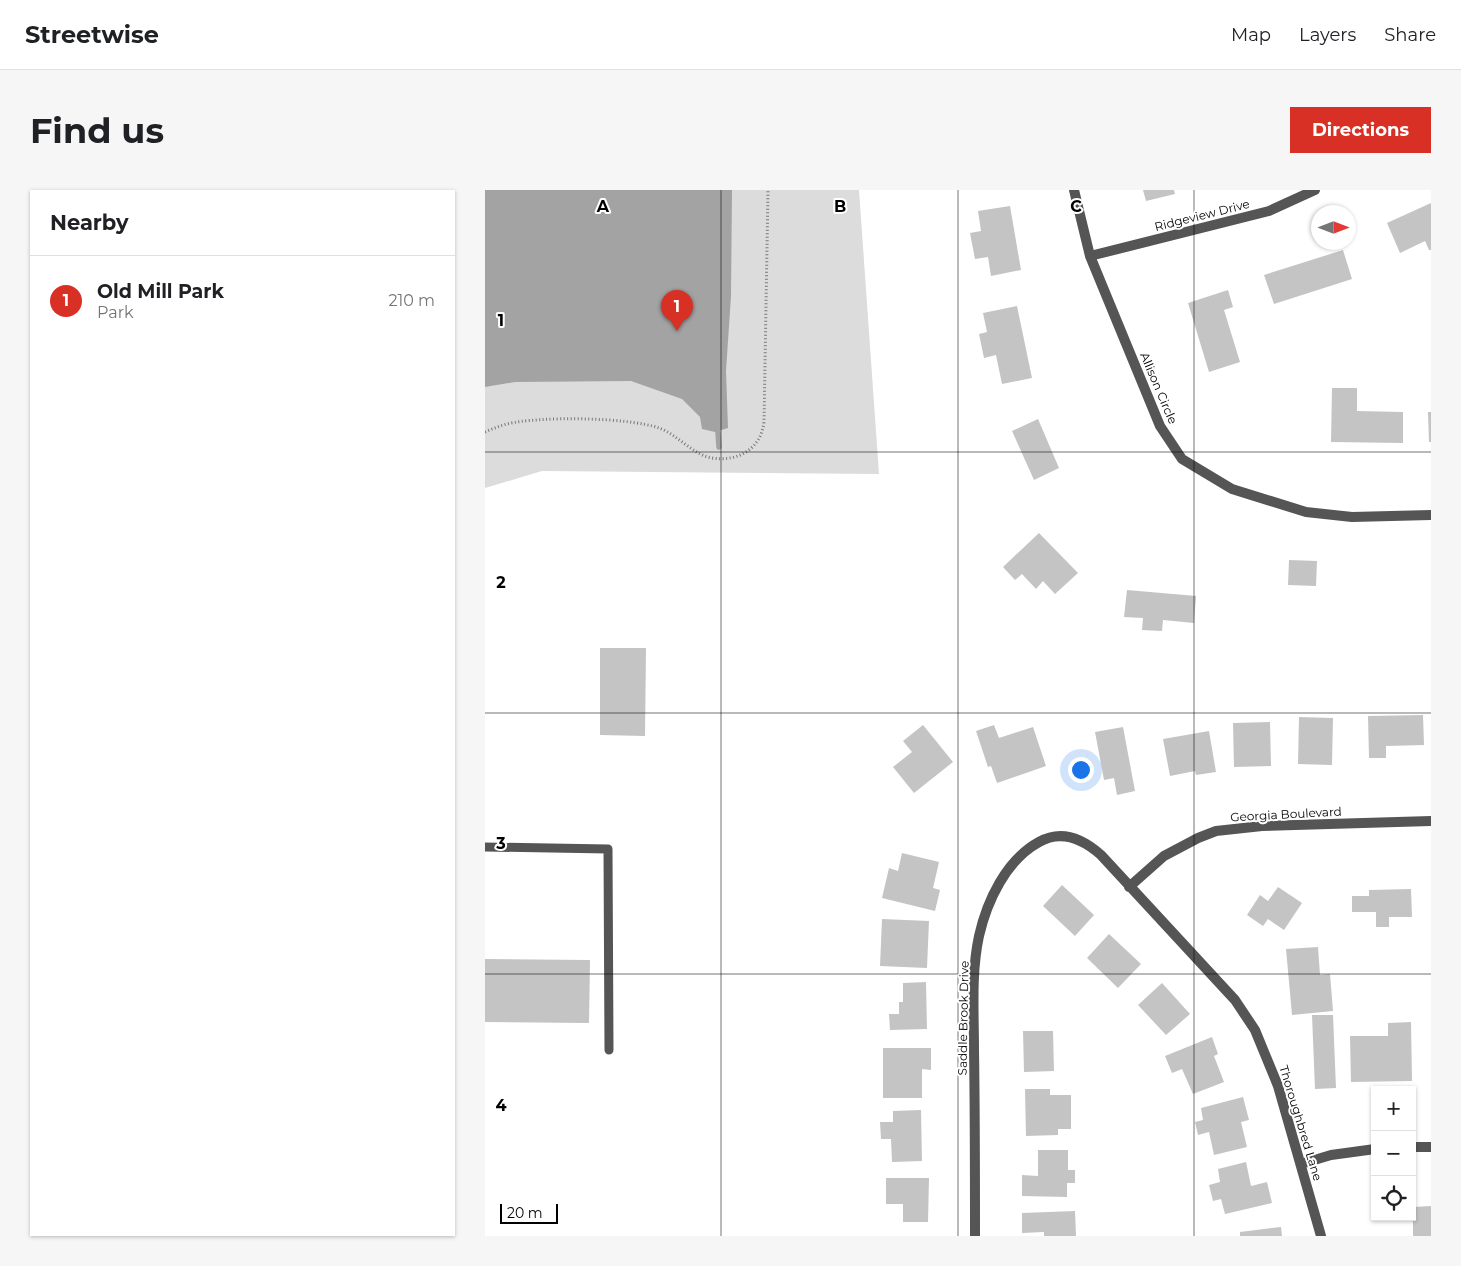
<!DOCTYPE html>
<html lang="en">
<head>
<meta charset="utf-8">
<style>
  :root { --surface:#fff; --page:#f6f6f6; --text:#202124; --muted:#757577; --line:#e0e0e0; --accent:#d93025 }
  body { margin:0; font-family:Montserrat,sans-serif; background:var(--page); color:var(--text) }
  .controls { position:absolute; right:15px; bottom:15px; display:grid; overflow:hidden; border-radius:0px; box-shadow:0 1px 4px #0004 }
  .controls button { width:45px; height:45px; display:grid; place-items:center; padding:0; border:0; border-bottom:1px solid var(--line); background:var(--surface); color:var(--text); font:25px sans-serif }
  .compass { position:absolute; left:826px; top:15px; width:45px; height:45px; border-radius:50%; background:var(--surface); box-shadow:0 1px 4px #0004; rotate:90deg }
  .scale { position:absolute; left:15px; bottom:12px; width:58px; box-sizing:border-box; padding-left:5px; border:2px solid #000; border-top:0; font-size:14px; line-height:18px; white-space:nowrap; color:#000; -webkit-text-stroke:4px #fff; paint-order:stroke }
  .you { position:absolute; left:595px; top:579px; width:18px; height:18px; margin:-12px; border:4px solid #fff; border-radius:50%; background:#1a73e8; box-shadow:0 0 0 8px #1a73e833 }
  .badge { display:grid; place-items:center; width:32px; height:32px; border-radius:50%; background:var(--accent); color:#fff; font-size:16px; font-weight:700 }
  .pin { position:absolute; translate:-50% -41px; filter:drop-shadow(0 1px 2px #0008) }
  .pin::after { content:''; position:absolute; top:26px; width:18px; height:15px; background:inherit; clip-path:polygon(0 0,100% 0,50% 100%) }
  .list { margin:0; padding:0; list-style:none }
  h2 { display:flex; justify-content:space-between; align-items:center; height:65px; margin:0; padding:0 20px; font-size:21px }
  h2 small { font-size:16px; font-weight:400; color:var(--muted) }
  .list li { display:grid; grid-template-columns:32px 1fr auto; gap:15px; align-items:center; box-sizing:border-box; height:90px; padding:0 20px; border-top:1px solid var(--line) }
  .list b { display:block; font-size:19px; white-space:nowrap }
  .list p { margin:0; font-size:16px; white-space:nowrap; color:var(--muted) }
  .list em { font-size:16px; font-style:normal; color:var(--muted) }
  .icon { flex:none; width:28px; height:28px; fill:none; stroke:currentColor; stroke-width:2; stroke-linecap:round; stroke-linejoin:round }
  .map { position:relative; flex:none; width:946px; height:1046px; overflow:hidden; border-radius:0px }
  header { display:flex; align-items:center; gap:30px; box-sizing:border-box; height:70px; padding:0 25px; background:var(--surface); border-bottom:1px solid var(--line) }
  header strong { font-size:24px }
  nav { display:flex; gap:28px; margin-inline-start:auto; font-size:18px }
  .intro { display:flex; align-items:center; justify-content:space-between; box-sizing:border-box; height:120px; padding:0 30px }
  h1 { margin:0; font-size:35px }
  .button { padding:12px 22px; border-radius:0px; background:var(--accent); color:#fff; font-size:18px; font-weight:700 }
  main { display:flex; gap:30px; padding:0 30px }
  aside { flex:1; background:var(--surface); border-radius:0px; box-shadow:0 1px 4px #0004 }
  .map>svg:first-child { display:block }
  .green { fill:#dcdcdc }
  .water { fill:#a3a3a3 }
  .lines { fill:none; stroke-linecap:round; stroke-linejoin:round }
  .stream { stroke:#a3a3a3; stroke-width:5.5 }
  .building { fill:#c4c4c4 }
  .path { stroke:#777; stroke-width:3; stroke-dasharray:1 2.5; stroke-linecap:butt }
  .service { stroke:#555; stroke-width:9 }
  .minor { stroke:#555; stroke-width:10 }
  .grid { fill:none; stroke:#000; stroke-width:1; stroke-opacity:0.55 }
  .labels { text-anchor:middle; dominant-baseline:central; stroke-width:4; stroke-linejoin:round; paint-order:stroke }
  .street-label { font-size:12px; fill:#000; stroke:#fff }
  .grid-label { font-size:16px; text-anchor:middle; font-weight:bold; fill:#000; stroke:#fff; stroke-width:4; stroke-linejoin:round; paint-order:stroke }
</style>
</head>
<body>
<header>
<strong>Streetwise</strong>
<nav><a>Map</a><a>Layers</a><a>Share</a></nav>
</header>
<div class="intro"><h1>Find us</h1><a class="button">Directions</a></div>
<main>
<aside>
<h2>Nearby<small></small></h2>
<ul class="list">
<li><span class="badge">1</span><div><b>Old Mill Park</b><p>Park</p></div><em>210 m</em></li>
</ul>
</aside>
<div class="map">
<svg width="946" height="1046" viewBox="0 0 946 1046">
  <rect width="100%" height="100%" fill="#fff"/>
  <path class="green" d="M0,0H374L394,284L57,281L0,298Z"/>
  <path class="water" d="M0,0H247L246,106L241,181L243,238L230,242L217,239L215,227L197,209L146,191L30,192L0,197Z"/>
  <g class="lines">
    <path class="stream" d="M233,242L234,257"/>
  </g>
  <path class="building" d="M658,0H689L690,4L661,11Z
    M946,13V60H944L940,51L915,63L902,33Z
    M525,16L536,80L506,86L503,67L490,69L485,43L496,41L493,21Z
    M858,60L867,89L789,114L779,85Z
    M743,100L748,117L739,120L755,172L724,182L703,113Z
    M532,116L547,188L517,194L511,165L499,168L494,144L502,142L498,123Z
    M847,198H872V221L918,222V253L846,252Z
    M943,222H946V252H944Z
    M553,229L574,278L549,290L527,241Z
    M554,343L593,383L570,404L558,391L551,399L537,384L530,390L518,377Z
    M804,370L832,371L831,396L803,395Z
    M642,400L711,406L709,433L678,430L677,441L657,440L658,428L639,427Z
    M115,458H161L160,546L115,545Z
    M938,525L939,555L901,556V568H884L883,526Z
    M814,527L848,528L847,575L813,574Z
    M785,532L786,576L749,577L748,533Z
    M438,535L468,572L429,603L408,577L427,562L418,551Z
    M509,535L514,548L548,537L561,576L512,593L506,576L503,577L491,541Z
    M638,537L650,601L632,605L629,588L619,590L610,542Z
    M724,541L731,582L711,585L710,581L685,586L678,549Z
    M417,663L454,672L448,698L455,700L450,721L397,708L404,678L413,681Z
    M577,695L609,725L590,746L558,716Z
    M793,697L817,713L799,740L783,729L778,736L762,725L775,705L783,711Z
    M926,699L927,727H904V737H891V722H867V706H884V700Z
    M397,729L444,731L442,778L395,776Z
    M624,744L656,774L633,798L602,768Z
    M833,757L835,785L845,784L848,821L807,825L801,759Z
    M0,769L105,770L104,833L0,832Z
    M441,792L442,839L405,840L404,824H414V812H418V793Z
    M677,793L705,824L681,845L653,815Z
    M827,825H848L851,898L830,899Z
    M926,832L927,891L866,892L865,846H903V833Z
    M538,841H568L569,881L539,882Z
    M727,847L733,864L729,866L739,892L708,904L697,879L687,883L680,866Z
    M398,858H446V880L437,879V908H398Z
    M540,899H565V905H586V939H573V945L541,946Z
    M758,907L764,930L756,932L762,957L729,965L724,942L713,945L710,932L718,930L716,918Z
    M436,920L437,971L407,972L406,949H396L395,932H408V921Z
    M553,960H583V980H590V993H582V1007L537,1006V985L553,986Z
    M761,972L766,996L782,992L787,1013L740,1024L736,1009L728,1011L724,995L735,992L733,979Z
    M401,988H444L443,1032H418V1014H401Z
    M946,1016V1046H928V1017Z
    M590,1021L591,1046H559V1042L537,1043V1023Z
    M796,1037L797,1046H755V1042Z"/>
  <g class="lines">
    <path class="path" d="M0,242C7,239 14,236 22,234C53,226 143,227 174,238C192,244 208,265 227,268C253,272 276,259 279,232L283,0"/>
    <path class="service" d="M0,657L123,659L124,860"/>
    <path class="minor" d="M589,0L605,66L675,236L697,269L747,299L821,322L867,327L946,325
      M605,66L784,21L830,0
      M644,697L679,666L713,648L731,641L777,636L946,631
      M927,957H946
      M816,974L846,965L890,959
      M490,1046C490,984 490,922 489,860C489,822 486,783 494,746C502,711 521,670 554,652C577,639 598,649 616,665L750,810L770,840L793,896L836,1046"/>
  </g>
  <path class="grid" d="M236,0V1046M473,0V1046M709,0V1046M0,262H946M0,523H946M0,784H946"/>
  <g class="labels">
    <g class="street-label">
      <text transform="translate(717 25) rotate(-14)">Ridgeview Drive</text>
      <text transform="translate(674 198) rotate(67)">Allison Circle</text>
      <text transform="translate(801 624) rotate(-3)">Georgia Boulevard</text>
      <text transform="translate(478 828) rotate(-89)">Saddle Brook Drive</text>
      <text transform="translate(816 933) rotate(73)">Thoroughbred Lane</text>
    </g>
  </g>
  <g class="grid-label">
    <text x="118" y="22">A</text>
    <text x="355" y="22">B</text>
    <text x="591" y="22">C</text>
    <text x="16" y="136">1</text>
    <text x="16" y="398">2</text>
    <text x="16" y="659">3</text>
    <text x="16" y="921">4</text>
  </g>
</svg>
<div class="controls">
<button>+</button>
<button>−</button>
<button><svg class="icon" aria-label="locate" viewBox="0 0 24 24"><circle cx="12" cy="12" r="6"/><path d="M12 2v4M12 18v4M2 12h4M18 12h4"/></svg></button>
</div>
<svg class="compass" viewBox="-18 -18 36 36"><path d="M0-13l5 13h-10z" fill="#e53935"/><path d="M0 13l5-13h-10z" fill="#757577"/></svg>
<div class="scale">20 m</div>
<div class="you"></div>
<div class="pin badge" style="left:192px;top:141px">1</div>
</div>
</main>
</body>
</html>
